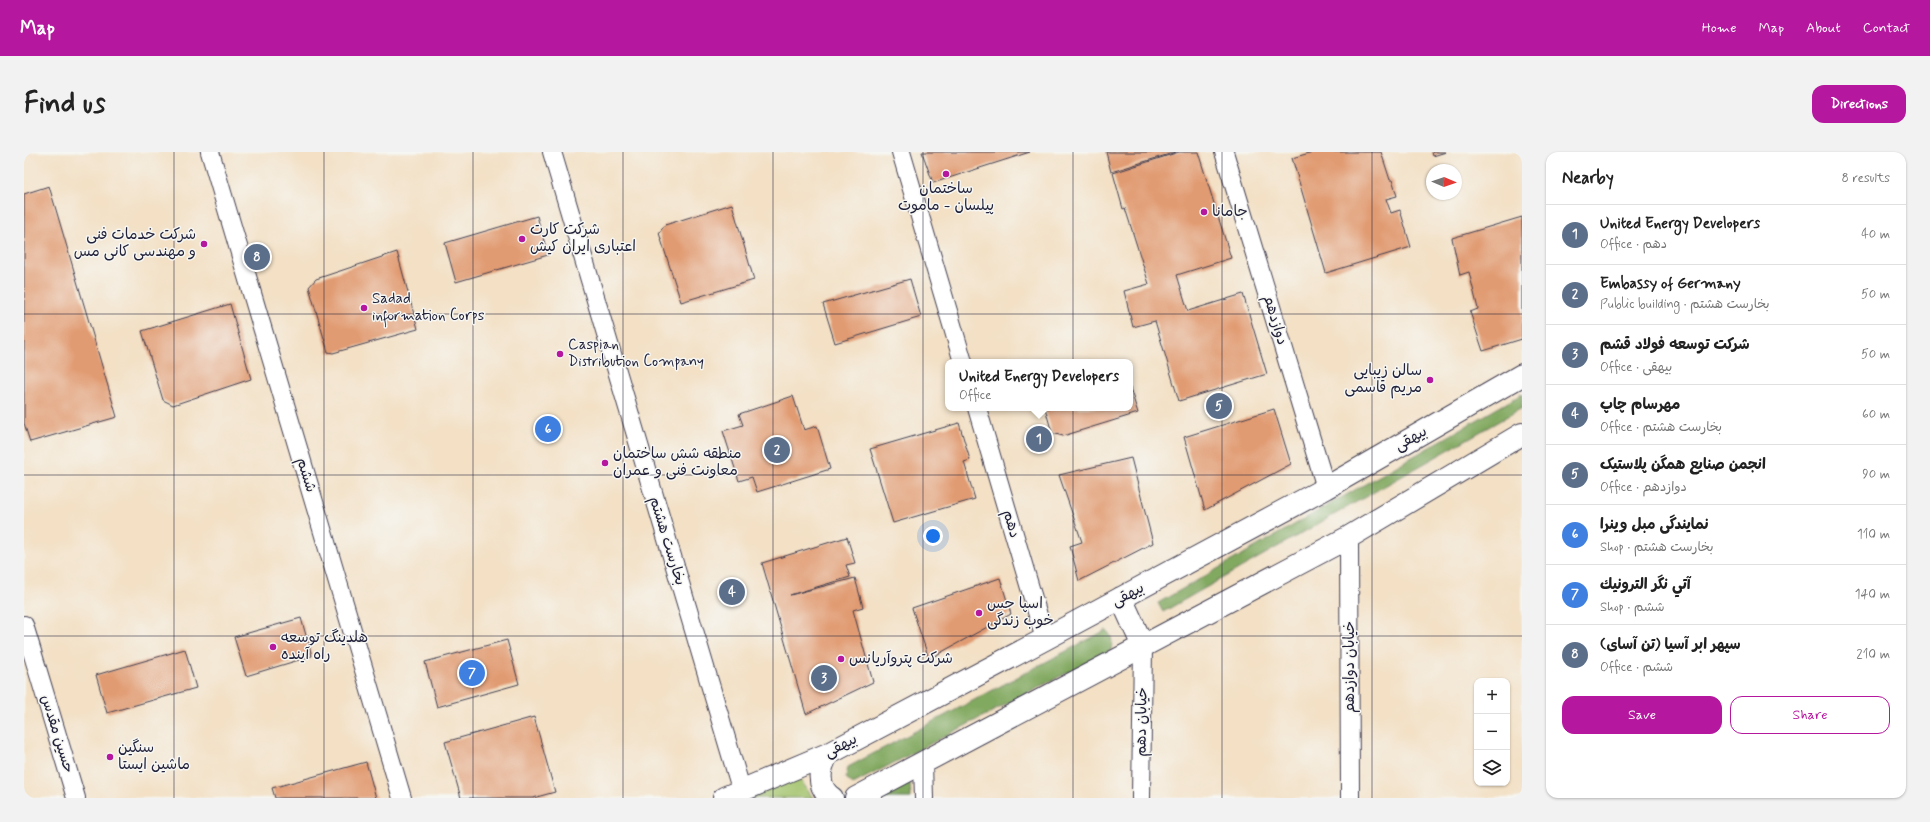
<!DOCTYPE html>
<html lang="en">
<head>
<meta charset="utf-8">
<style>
  :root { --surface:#fff; --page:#f2f2f2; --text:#222; --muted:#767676; --line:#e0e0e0; --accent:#b5179e }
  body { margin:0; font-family:Mynerve,"Playpen Sans Arabic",sans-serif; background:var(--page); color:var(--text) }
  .controls { position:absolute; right:12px; bottom:12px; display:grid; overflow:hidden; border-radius:8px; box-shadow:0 1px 3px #0004 }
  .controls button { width:36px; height:36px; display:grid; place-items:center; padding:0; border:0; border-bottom:1px solid var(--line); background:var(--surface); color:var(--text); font:20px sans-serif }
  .compass { position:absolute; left:1402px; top:12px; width:36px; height:36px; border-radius:50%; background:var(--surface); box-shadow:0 1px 3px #0004; rotate:92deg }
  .you { position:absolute; left:909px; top:384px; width:14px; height:14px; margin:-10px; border:3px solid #fff; border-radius:50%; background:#1a73e8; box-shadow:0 0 0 6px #1a73e833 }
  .badge { display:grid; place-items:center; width:26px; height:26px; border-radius:50%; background:var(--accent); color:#fff; font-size:13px; font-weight:700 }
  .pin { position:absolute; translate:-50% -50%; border:2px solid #fff; box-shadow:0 1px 4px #0006 }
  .popup { position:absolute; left:921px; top:207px; width:188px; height:52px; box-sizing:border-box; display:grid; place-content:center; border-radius:8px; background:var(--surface); filter:drop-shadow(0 1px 3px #0005); font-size:13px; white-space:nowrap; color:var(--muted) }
  .popup b { font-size:15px; color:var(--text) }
  .popup::after { content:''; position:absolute; left:50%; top:100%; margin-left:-8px; border:8px solid transparent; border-top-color:var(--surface) }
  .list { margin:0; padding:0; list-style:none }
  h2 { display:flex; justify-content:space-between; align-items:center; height:52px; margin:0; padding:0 16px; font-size:17px }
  h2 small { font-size:13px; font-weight:400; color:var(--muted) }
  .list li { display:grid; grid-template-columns:26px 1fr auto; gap:12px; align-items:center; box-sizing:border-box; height:60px; padding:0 16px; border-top:1px solid var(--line) }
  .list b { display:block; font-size:15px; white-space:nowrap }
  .list p { margin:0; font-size:13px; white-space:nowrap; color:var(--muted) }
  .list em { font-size:13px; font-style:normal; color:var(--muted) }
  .actions { display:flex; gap:8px; padding:12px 16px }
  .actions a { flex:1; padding:9px 0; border:1px solid var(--accent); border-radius:12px; text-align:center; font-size:14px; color:var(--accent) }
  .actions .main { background:var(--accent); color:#fff }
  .icon { flex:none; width:22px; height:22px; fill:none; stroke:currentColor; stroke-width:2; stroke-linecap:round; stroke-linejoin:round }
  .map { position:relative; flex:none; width:1498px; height:646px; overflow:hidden; border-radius:12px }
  header { display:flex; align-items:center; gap:24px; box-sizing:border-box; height:56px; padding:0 20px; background:var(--accent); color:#fff }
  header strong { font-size:19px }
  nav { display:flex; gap:22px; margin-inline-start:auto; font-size:14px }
  .intro { display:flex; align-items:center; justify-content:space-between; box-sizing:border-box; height:96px; padding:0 24px }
  h1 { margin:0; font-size:28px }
  .button { padding:10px 18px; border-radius:12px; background:var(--accent); color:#fff; font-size:14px; font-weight:700 }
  main { display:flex; gap:24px; padding:0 24px }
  aside { flex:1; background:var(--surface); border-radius:12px; box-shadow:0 1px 3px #0004 }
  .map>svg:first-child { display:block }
  .green { fill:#a3c36c; stroke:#627254 }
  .forest { fill:#82a960; stroke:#52664e }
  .building { fill:#e19b72 }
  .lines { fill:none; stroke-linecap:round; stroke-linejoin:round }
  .street-casing { stroke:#413e50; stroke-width:20 }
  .secondary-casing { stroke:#413e50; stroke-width:24 }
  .street { stroke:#fff; stroke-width:18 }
  .secondary { stroke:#fff; stroke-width:22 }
  .grid { fill:none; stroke:#22223b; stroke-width:1; stroke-opacity:0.55 }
  .poi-dot { fill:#b5179e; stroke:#f6f6f2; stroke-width:1.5 }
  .labels { text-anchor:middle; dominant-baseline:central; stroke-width:3; stroke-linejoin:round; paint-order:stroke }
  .poi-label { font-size:15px; fill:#22223b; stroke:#f6f6f2; text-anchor:start }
  .street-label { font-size:15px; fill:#22223b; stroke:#f6f6f2 }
</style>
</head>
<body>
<header>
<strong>Map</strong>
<nav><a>Home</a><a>Map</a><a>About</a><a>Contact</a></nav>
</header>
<div class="intro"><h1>Find us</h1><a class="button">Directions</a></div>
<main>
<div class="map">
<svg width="1498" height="646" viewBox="0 0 1498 646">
  <rect width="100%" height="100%" fill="#f6f6f2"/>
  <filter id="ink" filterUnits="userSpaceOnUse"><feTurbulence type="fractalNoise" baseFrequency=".025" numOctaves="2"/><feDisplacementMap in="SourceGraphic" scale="8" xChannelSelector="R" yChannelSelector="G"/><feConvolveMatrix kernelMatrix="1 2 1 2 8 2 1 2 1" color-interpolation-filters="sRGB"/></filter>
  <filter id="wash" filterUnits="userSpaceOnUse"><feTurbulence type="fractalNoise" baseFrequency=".012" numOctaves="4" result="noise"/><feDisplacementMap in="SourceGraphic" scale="16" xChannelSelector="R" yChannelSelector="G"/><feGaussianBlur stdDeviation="0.9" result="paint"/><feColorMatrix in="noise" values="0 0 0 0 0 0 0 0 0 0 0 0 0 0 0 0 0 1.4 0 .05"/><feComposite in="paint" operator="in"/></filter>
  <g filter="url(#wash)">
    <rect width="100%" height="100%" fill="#f3e0c5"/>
    <path class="green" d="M774,624L789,646H727Z"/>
    <path class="forest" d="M1498,242V256L1139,460L1134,451Z
      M1082,478C1088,484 1089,489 1087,498L829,632L822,626L824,615Z
      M886,630L887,646H853Z"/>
    <g id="blocks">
      <path class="building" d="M898,0H1006L909,31Z
        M1082,0H1152L1087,20Z
        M1155,0H1174L1207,106L1153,123L1164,159L1219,142L1243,222L1155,249L1131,169L1109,175L1100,139L1125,132L1101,56L1099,57L1089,21Z
        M1289,0H1357L1366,28H1368L1373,44L1362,47L1367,61L1376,58L1387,95L1302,121L1268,6Z
        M1408,0H1422L1409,4Z
        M25,34L93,265L6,290L0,271V42Z
        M708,52L730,128L657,150L635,81L641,73Z
        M513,64L524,103L432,130L421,91Z
        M1498,65V187L1459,199L1446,160L1454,157L1445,120L1436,123L1428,86Z
        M373,100L394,177L309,201L304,200L285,135L292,127Z
        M886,127L897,165L811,191L799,152Z
        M206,152L227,227L149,253L139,248L118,179Z
        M1106,236L1114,261L1039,284L1028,281L1021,256H1106Z
        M769,244L780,278L793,274L806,317L733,340L728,325L715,329L699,279L719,273L715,262Z
        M1250,257L1267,312L1181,358L1160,285Z
        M935,271L946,308L940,310L951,347L869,371L846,297Z
        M1107,306L1129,391L1055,429L1046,394L1058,390L1035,323Z
        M823,385L831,411L822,413L826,425L766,443L831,426L839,455L829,458L849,530L782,562L738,411Z
        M976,426L987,462L905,507L888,456Z
        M277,466L288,504L222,524L210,485Z
        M483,488L495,532L413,555L401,510Z
        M161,497L172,536L83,561L72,523Z
        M510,565L531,640L509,646H437L421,590Z
        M342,610L352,646H251L248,636Z"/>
    </g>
  </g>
  <g filter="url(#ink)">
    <use href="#blocks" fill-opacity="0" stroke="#413e50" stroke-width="1"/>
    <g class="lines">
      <defs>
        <path id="street" d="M186,0L378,646
          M528,0L718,640
          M877,0L939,210
          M1200,0L1302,336
          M953,256L1021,487
          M1325,385L1326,646
          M0,473L52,646
          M899,611L900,646
          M1117,646L1119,494"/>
        <path id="secondary" d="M1097,446L1119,494
          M804,602C795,616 792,635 808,646
          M700,646L804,602L1021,487L1302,336L1498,223
          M832,646L1325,385L1498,282"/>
      </defs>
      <use href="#street" class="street-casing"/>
      <use href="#secondary" class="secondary-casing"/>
      <use href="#street" class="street"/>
      <use href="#secondary" class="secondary"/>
    </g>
  </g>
  <path class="grid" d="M150,0V646M300,0V646M449,0V646M599,0V646M749,0V646M899,0V646M1049,0V646M1198,0V646M1348,0V646M0,162H1498M0,323H1498M0,484H1498"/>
  <g class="poi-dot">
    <circle cx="922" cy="22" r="4"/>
    <circle cx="1180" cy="60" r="4"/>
    <circle cx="498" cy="87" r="4"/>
    <circle cx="180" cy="92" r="4"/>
    <circle cx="340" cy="156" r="4"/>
    <circle cx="536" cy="202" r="4"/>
    <circle cx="1406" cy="228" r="4"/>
    <circle cx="581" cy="311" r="4"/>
    <circle cx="955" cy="461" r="4"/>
    <circle cx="249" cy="495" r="4"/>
    <circle cx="817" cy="507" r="4"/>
    <circle cx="86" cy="605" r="4"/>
  </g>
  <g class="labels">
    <g class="poi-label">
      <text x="922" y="37" text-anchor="middle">ساختمان<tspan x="922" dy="17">پیلسان - ماموت</tspan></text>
      <text x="1188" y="60">جامانا</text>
      <text x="506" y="78">شرکت کارت<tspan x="506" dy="17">اعتباری ایران کیش</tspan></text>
      <text x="172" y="83" text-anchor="end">شرکت خدمات فنی<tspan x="172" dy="17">و مهندسی کانی مس</tspan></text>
      <text x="348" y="147">Sadad<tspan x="348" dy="17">information Corps</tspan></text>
      <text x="544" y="193">Caspian<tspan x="544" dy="17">Distribution Company</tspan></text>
      <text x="1398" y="219" text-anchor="end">سالن زیبایی<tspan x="1398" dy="17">مریم قاسمی</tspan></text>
      <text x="589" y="302">منطقه شش ساختمان<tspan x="589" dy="17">معاونت فنی و عمران</tspan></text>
      <text x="963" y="452">اسپا حس<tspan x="963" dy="17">خوب زندگی</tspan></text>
      <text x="257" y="486">هلدینگ توسعه<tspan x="257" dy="17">راه آینده</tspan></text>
      <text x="825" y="507">شرکت پتروآریانس</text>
      <text x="94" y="596">سنگین<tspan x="94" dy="17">ماشین ایستا</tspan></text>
    </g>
    <g class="street-label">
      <text transform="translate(1251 168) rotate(73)">دوازدهم</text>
      <text transform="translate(1387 287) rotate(-30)">بیهقی</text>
      <text transform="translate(282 323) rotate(73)">ششم</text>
      <text transform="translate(987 372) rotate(74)">دهم</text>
      <text transform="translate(643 389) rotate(73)">بخارست هشتم</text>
      <text transform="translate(1104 443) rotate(-28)">بیهقی</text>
      <text transform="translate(1326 515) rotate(-90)">خیابان دوازدهم</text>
      <text transform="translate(1118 570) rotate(-89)">خیابان دهم</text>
      <text transform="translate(33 582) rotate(73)">حسین مقدس</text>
      <text transform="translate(817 594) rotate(-27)">بیهقی</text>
    </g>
  </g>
</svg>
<div class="controls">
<button>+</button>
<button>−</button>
<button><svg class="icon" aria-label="layers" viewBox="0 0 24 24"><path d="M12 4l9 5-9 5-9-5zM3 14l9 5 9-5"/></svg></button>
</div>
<svg class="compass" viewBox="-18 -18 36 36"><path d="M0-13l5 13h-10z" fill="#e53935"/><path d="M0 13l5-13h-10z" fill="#767676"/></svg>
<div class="you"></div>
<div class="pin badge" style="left:1015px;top:287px;background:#5c6f8a">1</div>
<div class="popup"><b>United Energy Developers</b>Office</div>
<div class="pin badge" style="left:753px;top:298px;background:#5c6f8a">2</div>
<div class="pin badge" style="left:800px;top:526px;background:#5c6f8a">3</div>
<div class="pin badge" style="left:708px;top:440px;background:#5c6f8a">4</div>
<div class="pin badge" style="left:1195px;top:254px;background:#5c6f8a">5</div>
<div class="pin badge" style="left:524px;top:277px;background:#3f7fe0">6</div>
<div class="pin badge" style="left:448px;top:521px;background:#3f7fe0">7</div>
<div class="pin badge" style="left:233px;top:105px;background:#5c6f8a">8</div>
</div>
<aside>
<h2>Nearby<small>8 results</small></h2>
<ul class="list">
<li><span class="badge" style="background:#5c6f8a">1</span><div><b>United Energy Developers</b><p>Office · دهم</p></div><em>40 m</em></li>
<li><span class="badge" style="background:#5c6f8a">2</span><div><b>Embassy of Germany</b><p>Public building · بخارست هشتم</p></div><em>50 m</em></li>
<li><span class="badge" style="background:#5c6f8a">3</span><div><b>شرکت توسعه فولاد قشم</b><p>Office · بیهقی</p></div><em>50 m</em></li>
<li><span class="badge" style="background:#5c6f8a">4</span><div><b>مهرسام چاپ</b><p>Office · بخارست هشتم</p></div><em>60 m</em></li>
<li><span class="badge" style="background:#5c6f8a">5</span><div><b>انجمن صنایع همگن پلاستیک</b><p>Office · دوازدهم</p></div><em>90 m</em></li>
<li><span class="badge" style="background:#3f7fe0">6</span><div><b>نمایندگی مبل وینرا</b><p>Shop · بخارست هشتم</p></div><em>110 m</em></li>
<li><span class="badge" style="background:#3f7fe0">7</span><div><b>آتي نگر الترونيك</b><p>Shop · ششم</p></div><em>140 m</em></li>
<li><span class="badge" style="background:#5c6f8a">8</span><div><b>سپهر ابر آسیا (تن آسای)</b><p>Office · ششم</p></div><em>210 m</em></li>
</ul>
<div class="actions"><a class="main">Save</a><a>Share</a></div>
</aside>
</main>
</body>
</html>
